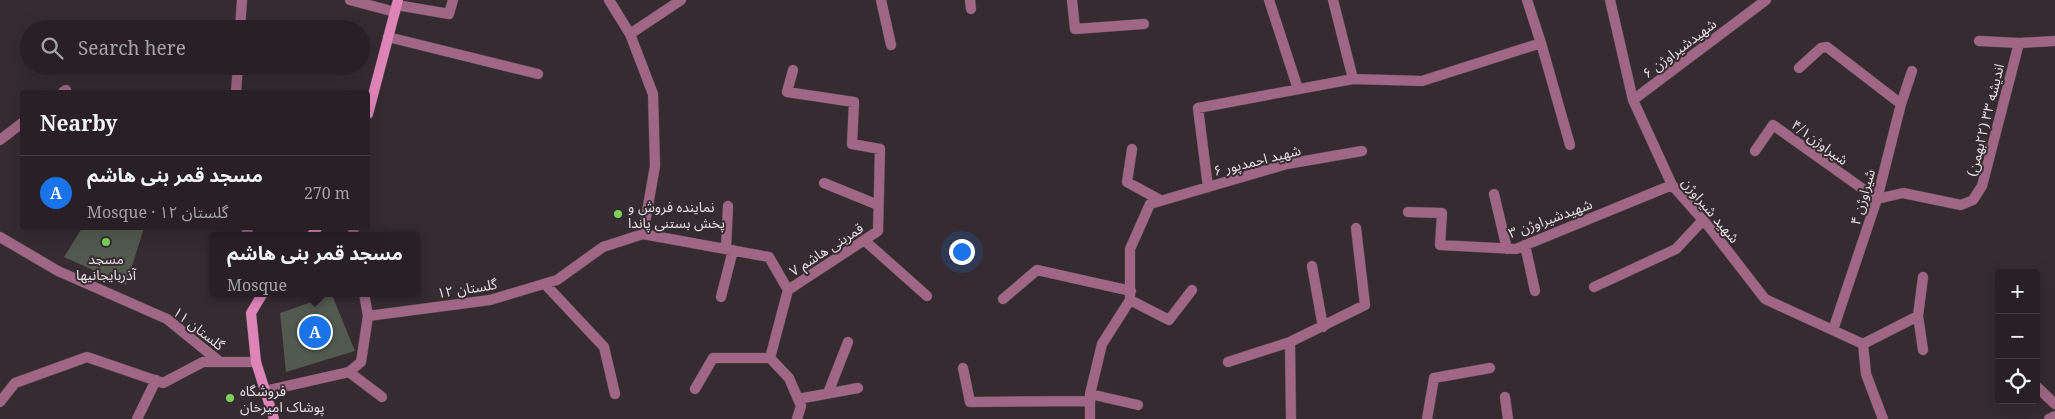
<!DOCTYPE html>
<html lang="en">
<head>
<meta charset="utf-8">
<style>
  :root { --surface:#282024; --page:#30282c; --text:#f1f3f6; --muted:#a5a3a6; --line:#443e41; --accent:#1a73e8 }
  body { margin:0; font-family:"Noto Serif","Noto Sans Arabic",serif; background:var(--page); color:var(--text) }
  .controls { position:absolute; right:15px; bottom:15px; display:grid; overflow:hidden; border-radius:5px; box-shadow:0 5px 20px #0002 }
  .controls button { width:45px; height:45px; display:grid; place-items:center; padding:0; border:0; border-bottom:1px solid var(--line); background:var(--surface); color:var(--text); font:25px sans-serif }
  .you { position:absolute; left:961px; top:251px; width:18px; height:18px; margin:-12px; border:4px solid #fff; border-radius:50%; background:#1a73e8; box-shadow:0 0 0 8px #1a73e833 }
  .badge { display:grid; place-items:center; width:32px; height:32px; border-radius:50%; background:var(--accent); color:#fff; font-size:16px; font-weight:700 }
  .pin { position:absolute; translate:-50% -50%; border:2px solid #fff; box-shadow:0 1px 5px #0006 }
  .popup { position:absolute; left:210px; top:232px; width:210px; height:65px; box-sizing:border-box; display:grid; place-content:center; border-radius:5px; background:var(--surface); filter:drop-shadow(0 1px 4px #0005); font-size:16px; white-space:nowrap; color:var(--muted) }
  .popup b { font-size:19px; color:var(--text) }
  .popup::after { content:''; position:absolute; left:50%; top:100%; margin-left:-10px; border:10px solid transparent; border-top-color:var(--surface) }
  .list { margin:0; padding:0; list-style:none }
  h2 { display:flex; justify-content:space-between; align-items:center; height:65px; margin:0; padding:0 20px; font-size:21px }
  h2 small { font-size:16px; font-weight:400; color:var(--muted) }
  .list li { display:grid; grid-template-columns:32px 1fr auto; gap:15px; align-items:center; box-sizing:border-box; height:75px; padding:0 20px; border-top:1px solid var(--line) }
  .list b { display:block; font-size:19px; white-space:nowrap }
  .list p { margin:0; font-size:16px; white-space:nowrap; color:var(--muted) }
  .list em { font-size:16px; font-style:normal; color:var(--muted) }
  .icon { flex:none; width:28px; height:28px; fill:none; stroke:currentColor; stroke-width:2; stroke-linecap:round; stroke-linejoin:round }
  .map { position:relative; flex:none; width:2055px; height:419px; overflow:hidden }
  .search { position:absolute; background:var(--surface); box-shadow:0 5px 20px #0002; left:20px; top:20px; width:350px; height:55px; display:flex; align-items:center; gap:12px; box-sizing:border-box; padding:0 18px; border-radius:28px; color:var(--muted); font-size:19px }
  .panel { position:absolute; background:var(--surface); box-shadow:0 5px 20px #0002; left:20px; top:90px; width:350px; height:140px; border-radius:5px }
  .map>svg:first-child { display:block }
  .building { fill:#52594f }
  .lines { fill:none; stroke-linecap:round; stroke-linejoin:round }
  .minor-casing { stroke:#51484d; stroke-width:11 }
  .secondary-casing { stroke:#51484d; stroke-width:11 }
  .minor { stroke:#9f6685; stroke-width:10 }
  .secondary { stroke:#df84b7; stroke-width:10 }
  .poi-dot { fill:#7ad157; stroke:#352b30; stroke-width:2 }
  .labels { text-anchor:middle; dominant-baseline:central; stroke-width:4; stroke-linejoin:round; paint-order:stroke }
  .street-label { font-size:14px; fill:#e7e0e3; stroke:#352b30 }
  .poi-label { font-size:14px; fill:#e7e0e3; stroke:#352b30; text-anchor:start }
</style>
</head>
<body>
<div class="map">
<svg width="2055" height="419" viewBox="0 0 2055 419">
  <rect width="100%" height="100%" fill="#352b30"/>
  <path class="building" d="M82,228H144L126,285L64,257Z
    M332,295L355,351L286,372L280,313Z"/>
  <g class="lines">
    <defs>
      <path id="minor" d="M350,0L395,12
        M609,0L630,34L653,94L655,166L643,234
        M881,0L891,45
        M970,0L971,9
        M1072,0L1075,29L1144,24
        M1269,0L1298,89
        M1333,0L1353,79
        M1527,0L1541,43L1570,145
        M1610,0L1633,100L1672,185L1710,228L1765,299L1863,344
        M397,5L449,14L453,0
        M240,29L242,0
        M630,34L681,0
        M388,37L538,74
        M1979,41L2019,43
        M1799,68L1821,48L1827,47L1901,104
        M63,92L66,90
        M236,92L238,66
        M1633,100L1766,0
        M0,140L22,123
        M1132,149L1127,182L1160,200
        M1755,151L1773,125L1877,199L1903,193L1961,205L1973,200L1982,186L2019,43L2055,41
        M824,183L878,205
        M1208,187L1198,108L1353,79L1422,81L1541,43
        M1494,194L1507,249
        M1408,212L1442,213L1440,245L1516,249L1672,185
        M353,228L354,236
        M246,236L248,228
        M0,237L58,271L167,319L220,362
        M864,240L927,296
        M1525,245L1535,291
        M726,249L728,206
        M1312,266L1323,327
        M545,284L604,347L615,394
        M1594,287L1676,249L1703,220
        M788,290L878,231L880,149L852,144L854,102L787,92L793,70
        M364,293L368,316
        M721,297L733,250
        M1003,299L1037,270L1131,291
        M1130,300L1169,320L1192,290
        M1918,316L1923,277
        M1833,330L1877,199L1901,104L1912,71
        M1863,344L1918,316L1923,350
        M1863,344L1866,374L1883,419
        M1228,362L1290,342
        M963,368L970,402L1090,401
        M349,372L382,397
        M2036,386L2055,404
        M695,389L713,358H770
        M265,391L349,372L361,362L368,316L490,300L557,280L603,247L643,234L769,257L788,290L770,358L789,378L801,406L797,419
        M828,393L848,342
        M1090,394L1138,405
        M1505,397L1508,419
        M798,399L858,388
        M0,402L15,383L87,357L163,383L203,362H256
        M137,419L156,380
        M1090,419V394L1102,344L1130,300V249L1150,204L1287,164L1362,151
        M1291,419L1290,342L1365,305L1356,228
        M1427,419L1434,378L1490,368
        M2049,419L2055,416"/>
      <path id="secondary" d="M368,114L398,0
        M311,236L317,228
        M263,293L251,313L256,362L274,419"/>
    </defs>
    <use href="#minor" class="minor-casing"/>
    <use href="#secondary" class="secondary-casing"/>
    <use href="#minor" class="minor"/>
    <use href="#secondary" class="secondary"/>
  </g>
  <g class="poi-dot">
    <circle cx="618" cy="214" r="5"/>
    <circle cx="106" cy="242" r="5"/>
    <circle cx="230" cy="398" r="5"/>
  </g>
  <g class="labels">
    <g class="street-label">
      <text transform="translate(1679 48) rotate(-37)">شهیدشیراوژن ۶</text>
      <text transform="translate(1985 120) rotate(-76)">اندیشه ۳۳ (۲۲بهمن)</text>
      <text transform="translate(1820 142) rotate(36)">شیراوژن۴/۱</text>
      <text transform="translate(1257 160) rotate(-14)">شهید احمدپور ۶</text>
      <text transform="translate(1862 197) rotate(-74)">شیراوژن ۴</text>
      <text transform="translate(1711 210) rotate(50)">شهید شیراوژن</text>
      <text transform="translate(1550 218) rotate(-20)">شهیدشیراوژن ۳</text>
      <text transform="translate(826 249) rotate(-33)">قمربنی هاشم ۷</text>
      <text transform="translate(467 288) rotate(-9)">گلستان ۱۲</text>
      <text transform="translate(199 328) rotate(38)">گلستان ۱۱</text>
    </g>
    <g class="poi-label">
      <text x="628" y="206">نماینده فروش و<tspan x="628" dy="16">پخش بستنی پاندا</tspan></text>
      <text x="106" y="258" text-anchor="middle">مسجد<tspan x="106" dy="16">آذربایجانیها</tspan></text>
      <text x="240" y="390">فروشگاه<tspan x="240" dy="16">پوشاک امیرخان</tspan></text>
    </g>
  </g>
</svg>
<div class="controls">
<button>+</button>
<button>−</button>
<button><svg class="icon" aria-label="locate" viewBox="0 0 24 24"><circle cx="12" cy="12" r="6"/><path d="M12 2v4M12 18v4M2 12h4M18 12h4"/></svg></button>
</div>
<div class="you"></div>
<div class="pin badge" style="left:315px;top:332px">A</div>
<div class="popup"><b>مسجد قمر بنی هاشم</b>Mosque</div>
<div class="search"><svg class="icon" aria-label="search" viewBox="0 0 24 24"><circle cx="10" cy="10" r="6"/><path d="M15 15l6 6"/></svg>Search here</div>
<section class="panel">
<h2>Nearby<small></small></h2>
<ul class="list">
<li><span class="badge">A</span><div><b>مسجد قمر بنی هاشم</b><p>Mosque · گلستان ۱۲</p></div><em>270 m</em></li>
</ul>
</section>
</div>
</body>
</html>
